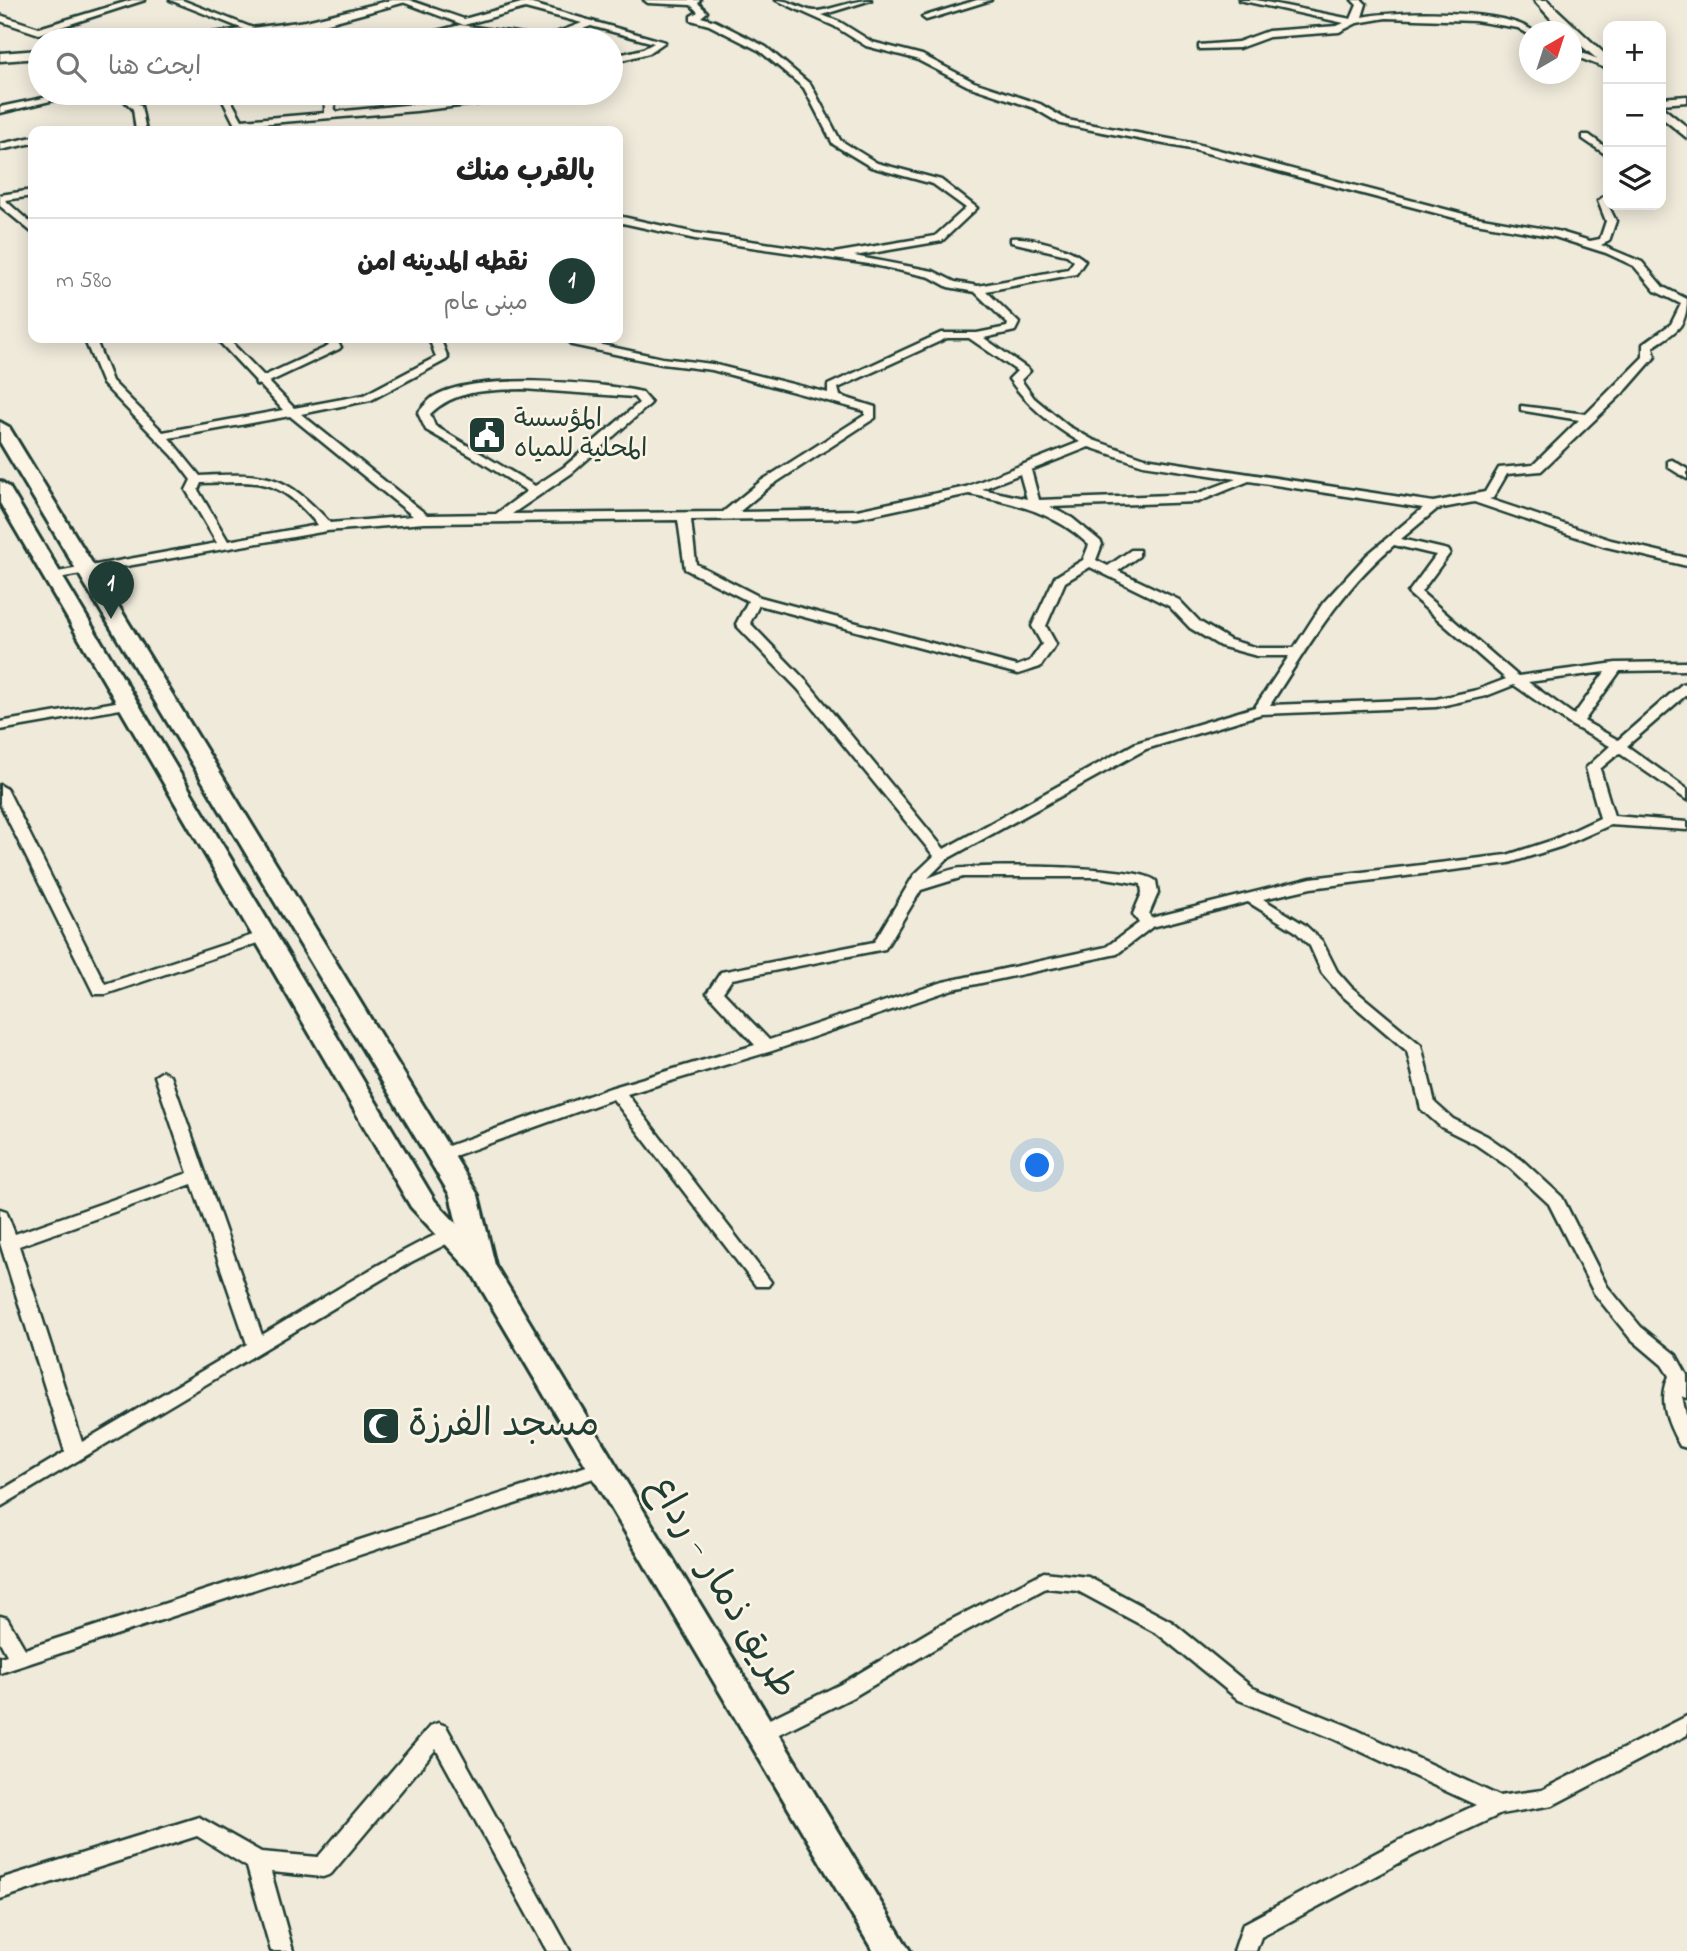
<!DOCTYPE html>
<html lang="ar">
<head>
<meta charset="utf-8">
<style>
  :root { --surface:#fff; --page:#f6f6f6; --text:#222; --muted:#767676; --line:#e0e0e0; --accent:#1f3d34 }
  body { margin:0; font-family:"Indie Flower","Playpen Sans Arabic",sans-serif; background:var(--page); color:var(--text); direction:rtl }
  .controls { position:absolute; right:21px; top:21px; display:grid; overflow:hidden; border-radius:14px; box-shadow:0 4px 18px #0003 }
  .controls button { width:63px; height:63px; display:grid; place-items:center; padding:0; border:0; border-bottom:2px solid var(--line); background:var(--surface); color:var(--text); font:35px sans-serif }
  .compass { position:absolute; left:1519px; top:21px; width:63px; height:63px; border-radius:50%; background:var(--surface); box-shadow:0 4px 18px #0003; rotate:39deg }
  .you { position:absolute; left:1038px; top:1166px; width:24px; height:24px; margin:-18px; border:5px solid #fff; border-radius:50%; background:#1a73e8; box-shadow:0 0 0 10px #1a73e833 }
  .badge { display:grid; place-items:center; width:46px; height:46px; border-radius:50%; background:var(--accent); color:#fff; font-size:23px; font-weight:700 }
  .pin { position:absolute; translate:-50% -58px; filter:drop-shadow(0 2px 4px #0008) }
  .pin::after { content:''; position:absolute; top:37px; width:24px; height:21px; background:inherit; clip-path:polygon(0 0,100% 0,50% 100%) }
  .list { margin:0; padding:0; list-style:none }
  h2 { display:flex; justify-content:space-between; align-items:center; height:91px; margin:0; padding:0 28px; font-size:30px }
  h2 small { font-size:23px; font-weight:400; color:var(--muted) }
  .list li { display:grid; grid-template-columns:46px 1fr auto; gap:21px; align-items:center; box-sizing:border-box; height:126px; padding:0 28px; border-top:2px solid var(--line) }
  .list b { display:block; font-size:26px; white-space:nowrap }
  .list p { margin:0; font-size:23px; white-space:nowrap; color:var(--muted) }
  .list em { font-size:23px; font-style:normal; color:var(--muted) }
  .icon { flex:none; width:38px; height:38px; fill:none; stroke:currentColor; stroke-width:2; stroke-linecap:round; stroke-linejoin:round }
  .map { position:relative; flex:none; width:1687px; height:1951px; overflow:hidden; direction:ltr }
  .search { position:absolute; background:var(--surface); box-shadow:0 4px 18px #0003; left:28px; top:28px; width:595px; height:77px; display:flex; align-items:center; gap:18px; box-sizing:border-box; padding:0 24px; border-radius:38px; color:var(--muted); font-size:26px }
  .panel { position:absolute; background:var(--surface); box-shadow:0 4px 18px #0003; left:28px; top:126px; width:595px; height:217px; border-radius:14px; direction:rtl }
  .map>svg:first-child { display:block }
  .lines { fill:none; stroke-linecap:round; stroke-linejoin:round }
  .street-casing { stroke:#1f3d34; stroke-width:5 }
  .secondary-casing { stroke:#1f3d34; stroke-width:5 }
  .primary-casing { stroke:#1f3d34; stroke-width:6 }
  .street { fill:#fcf5e5; fill-rule:evenodd }
  .secondary { fill:#fcf5e5; fill-rule:evenodd }
  .primary { fill:#fcf5e5; fill-rule:evenodd }
  .labels { text-anchor:middle; dominant-baseline:central; stroke-width:5; stroke-linejoin:round; paint-order:stroke }
  .far-poi-label { font-size:26px; fill:#1f3d34; stroke:#fcf5e5; text-anchor:start }
  .near-poi-label { font-size:38px; fill:#1f3d34; stroke:#fcf5e5; text-anchor:start }
  .near-street-label { font-size:38px; fill:#1f3d34; stroke:#fcf5e5 }
</style>
</head>
<body>
<div class="map">
<svg width="1687" height="1951" viewBox="0 0 1687 1951">
  <rect width="100%" height="100%" fill="#efeada"/>
  <filter id="ink" filterUnits="userSpaceOnUse"><feTurbulence type="fractalNoise" baseFrequency=".0143" numOctaves="2"/><feDisplacementMap in="SourceGraphic" scale="14" xChannelSelector="R" yChannelSelector="G"/><feConvolveMatrix kernelMatrix="1 2 1 2 8 2 1 2 1" color-interpolation-filters="sRGB"/></filter>
  <g filter="url(#ink)">
    <g class="lines">
      <defs>
        <path id="street" d="M132,0H145L39,34L0,21V15L39,28Z
          M170,0H182L263,32L256,34Z
          M409,0L464,19L525,2L665,42L649,53L611,63V57L643,49L654,43L591,26L553,40H527L460,31L418,40H403L460,25L545,37L582,23L525,8L464,25L400,1Z
          M644,0H700L698,3L707,12L701,17L715,21L766,47L811,85L840,140L877,163L941,180L977,208L942,241L854,256L933,271L955,282L978,286L1068,269L1074,261L1067,255L1011,242V238C1029,236 1073,248 1085,261L1076,274L986,291L1019,323L1015,331L984,338L1028,369L1030,371L1021,380L1034,398L1068,426L1093,440L1145,458L1433,502L1485,492L1499,468L1533,465L1579,420L1525,411L1521,410V406L1586,414L1643,357V344L1671,324L1681,304L1655,291L1634,266L1606,253L1555,237L1470,222L1195,150L1061,124L1034,108L968,86L916,59L866,46L834,26L776,0C792,0 801,10 814,11C827,12 852,0 871,0L822,15L840,22L872,42L922,55L974,82L1040,104L1067,120L1196,144L1471,216L1557,231L1590,241L1600,239L1606,221L1598,201L1608,193V205L1616,221L1609,241L1601,245L1642,262L1663,287L1687,299C1687,328 1675,332 1653,347L1655,357L1627,389L1541,471L1507,474L1493,498L1489,499L1611,540L1687,558V566L1603,546L1474,502L1437,509L1401,539L1448,550L1450,553L1421,592L1518,676L1616,663L1687,662V670L1620,671L1584,721L1618,740L1682,684L1687,683V694L1627,746L1687,789V800L1619,753L1600,769L1614,816L1687,822V830L1610,825L1563,846L1509,863L1311,888L1263,899L1305,925L1322,941L1337,971L1351,987L1421,1045L1435,1103L1453,1119L1487,1136L1522,1160L1562,1197L1607,1286L1641,1327L1676,1355L1687,1375V1398L1682,1396L1687,1420V1448L1680,1446C1667,1423 1658,1401 1669,1376L1662,1365L1629,1337L1594,1293L1549,1204L1510,1168L1475,1144L1441,1127L1421,1109L1407,1051L1339,993L1322,973L1310,946L1295,931L1248,902L1152,927L1117,954L953,989L772,1051L627,1094L768,1278L771,1282L768,1286H756L613,1099L446,1159H434L431,1155L434,1151L610,1088L755,1045L707,993L721,972L874,942L914,875L934,856L798,689L738,627L736,624L748,601L685,569L678,520L424,523L327,531L47,580V574L52,573L217,543L186,490L191,480L173,456L103,384L84,338H95L112,381L163,432L283,410L260,385L256,384L255,380L216,338H227L264,376L329,346L324,338H334L341,347L339,349L269,382L294,408L364,395L436,357L429,338H440L448,358L446,360L371,400L301,414L427,515L496,514L527,491L475,458L426,430L418,413C422,408 428,401 433,397C471,372 598,382 642,392L651,403L649,405L572,473L512,514L723,512L761,481L865,415V411L712,370L662,364L572,345L570,343L575,338H586L584,341L662,358L712,364L828,393V385L941,333H977L1007,327L1008,324L975,292L948,287L930,277L869,264L695,239L618,222V216L695,233L834,253L935,236L966,208L933,184L871,167L833,144L804,88L760,51L709,25L691,20V16L698,12L691,5L648,3ZM947,338H969L1017,371L1009,379C1028,406 1051,425 1080,442L966,487L857,510L739,512L769,487L875,418V407L840,396L838,388ZM523,389L634,397L639,403L564,467L535,486L435,426L430,414C455,389 490,390 523,389ZM290,416L413,516L330,523C283,472 268,473 200,476L169,438ZM1089,447L1143,465L1236,479L1196,494L1039,500L1031,470ZM1020,474L1027,499L982,489ZM1249,481L1423,508L1367,555L1323,603L1294,648H1258L1230,640L1200,622L1179,600L1118,571L1139,556V550H1131L1108,566L1096,560L1102,544L1100,541L1072,518L1050,507L1198,502ZM241,482C279,482 294,498 318,525L228,541L198,490L201,483ZM969,494C1014,503 1055,512 1089,545L1083,560L1055,577L1032,626L1042,644L1030,661L1017,666L760,597L696,564L691,520L857,518ZM1394,545L1436,555L1408,593L1506,679L1477,690L1436,699L1270,705C1307,648 1341,589 1394,545ZM1090,567L1169,606L1190,628L1220,646L1257,656H1289L1255,707L1136,743L944,849L808,683L750,623L759,605L1018,674L1040,667L1056,644L1046,626L1065,582ZM1605,672L1574,715L1528,682ZM1514,685L1571,725L1610,746L1586,768L1600,818L1553,840L1507,855L1311,878L1151,918L1149,914L1158,893L1156,881C1139,865 994,865 964,868C952,868 939,874 928,878L947,859L1146,749L1261,714L1436,707L1486,696ZM963,877H1099L1141,884L1142,893L1133,914L1139,923L1106,947L943,982L769,1040L723,992L732,979L885,949L921,890Z
          M977,0H991L926,20L922,17Z
          M1239,0H1256L1351,19L1357,5L1352,0H1362L1366,4L1362,17C1397,10 1508,9 1534,32H1530V35L1518,28L1475,21L1386,18L1357,23L1339,32L1269,37L1239,48L1199,49V45L1238,42L1268,31L1337,26L1344,23Z
          M1572,49L1608,63V69L1572,55Z
          M67,93H84L0,113V107Z
          M116,93H125L141,106L146,131H136L133,109Z
          M219,93H227L242,120L325,113V93H334L335,112L525,93H552L547,96L416,111L245,125L248,131H238Z
          M1687,96V102L1661,104V98Z
          M1583,135H1589L1608,149V156L1583,139Z
          M33,137V143L0,150V144Z
          M33,190V196L5,200L33,225V233L0,206V195Z
          M1672,460L1687,469V479L1668,467V461Z
          M127,700L132,701L134,704L132,707L0,730V722Z
          M0,785L7,789L105,984L259,933L264,931L272,936L269,939L106,994H94L0,804Z
          M163,1071L171,1076L262,1335C291,1318 444,1220 466,1226L469,1230L466,1234L411,1262L0,1507V1491L65,1452L0,1243V1209L6,1211L15,1234L188,1173L155,1076ZM192,1184L247,1344L82,1442L19,1246Z
          M602,1461L609,1463L612,1468L609,1473L0,1673V1657L7,1655L0,1642V1616L7,1618L25,1649Z
          M1044,1572L1088,1577L1172,1622L1253,1688L1348,1726L1499,1796L1542,1790L1687,1716V1735L1553,1805L1501,1814L1414,1855L1261,1937L1256,1951H1234L1243,1924L1398,1841L1476,1805L1332,1738L1239,1700L1158,1634L1078,1591L1046,1588L951,1639L855,1696L769,1739L761,1742L753,1739L750,1733L753,1727L841,1684L937,1627Z
          M438,1723L446,1726L570,1951H547L436,1749L331,1874L323,1877L271,1872L293,1951H271L247,1867L197,1836L0,1899V1879L199,1817L261,1852L318,1857L430,1726Z"/>
        <path id="secondary" d="M392,0H413L306,29L216,40H182L188,36L306,21Z
          M1534,0H1547L1608,57V68L1572,38V32H1563Z
          M40,50V58L0,61V53Z
          M1661,106L1687,127V138L1661,117Z"/>
        <path id="primary" d="M0,422L9,427L478,1195L495,1265L910,1951H873L472,1273L411,1207L0,503V481L9,487L435,1201L457,1224L450,1195L0,442Z"/>
      </defs>
      <use href="#street" class="street-casing"/>
      <use href="#secondary" class="secondary-casing"/>
      <use href="#primary" class="primary-casing"/>
      <use href="#street" class="street"/>
      <use href="#secondary" class="secondary"/>
      <use href="#primary" class="primary"/>
    </g>
  </g>
  <defs>
    <symbol id="civic-square" viewBox="-11 -11 22 22"><rect x="-9" y="-9" width="18" height="18" rx="4" fill="#1f3d34" stroke="#fcf5e5"/><path d="M-.6-6.5H3V-4.5H.6V-3L4-1V1h2V6H-6V1h2V-1L-.6-3ZM-1.2 2.5V6h2.4V2.5Z" fill="#fff"/></symbol>
    <symbol id="mosque-square" viewBox="-11 -11 22 22"><rect x="-9" y="-9" width="18" height="18" rx="4" fill="#1f3d34" stroke="#fcf5e5"/><path d="M3.5-4.9A6 6 0 1 0 3.5 4.9A5 5 0 1 1 3.5-4.9Z" fill="#fff"/></symbol>
  </defs>
  <g fill-rule="evenodd">
    <use href="#civic-square" x="465" y="413" width="44" height="44"/>
    <use href="#mosque-square" x="359" y="1404" width="44" height="44"/>
  </g>
  <g class="labels">
    <g class="far-poi-label">
      <text x="514" y="420">المؤسسة<tspan x="514" dy="30">المحلية للمياه</tspan></text>
    </g>
    <g class="near-poi-label">
      <text x="408" y="1426">مسجد الفرزة</text>
    </g>
    <g class="near-street-label">
      <text transform="translate(721 1588) rotate(59)">طريق ذمار - رداع</text>
    </g>
  </g>
</svg>
<div class="controls">
<button>+</button>
<button>−</button>
<button><svg class="icon" aria-label="layers" viewBox="0 0 24 24"><path d="M12 4l9 5-9 5-9-5zM3 14l9 5 9-5"/></svg></button>
</div>
<svg class="compass" viewBox="-18 -18 36 36"><path d="M0-13l5 13h-10z" fill="#e53935"/><path d="M0 13l5-13h-10z" fill="#767676"/></svg>
<div class="you"></div>
<div class="pin badge" style="left:111px;top:619px">1</div>
<div class="search"><svg class="icon" aria-label="search" viewBox="0 0 24 24"><circle cx="10" cy="10" r="6"/><path d="M15 15l6 6"/></svg>ابحث هنا</div>
<section class="panel">
<h2>بالقرب منك<small></small></h2>
<ul class="list">
<li><span class="badge">1</span><div><b>نقطه المدينه امن</b><p>مبنى عام</p></div><em>580 m</em></li>
</ul>
</section>
</div>
</body>
</html>
